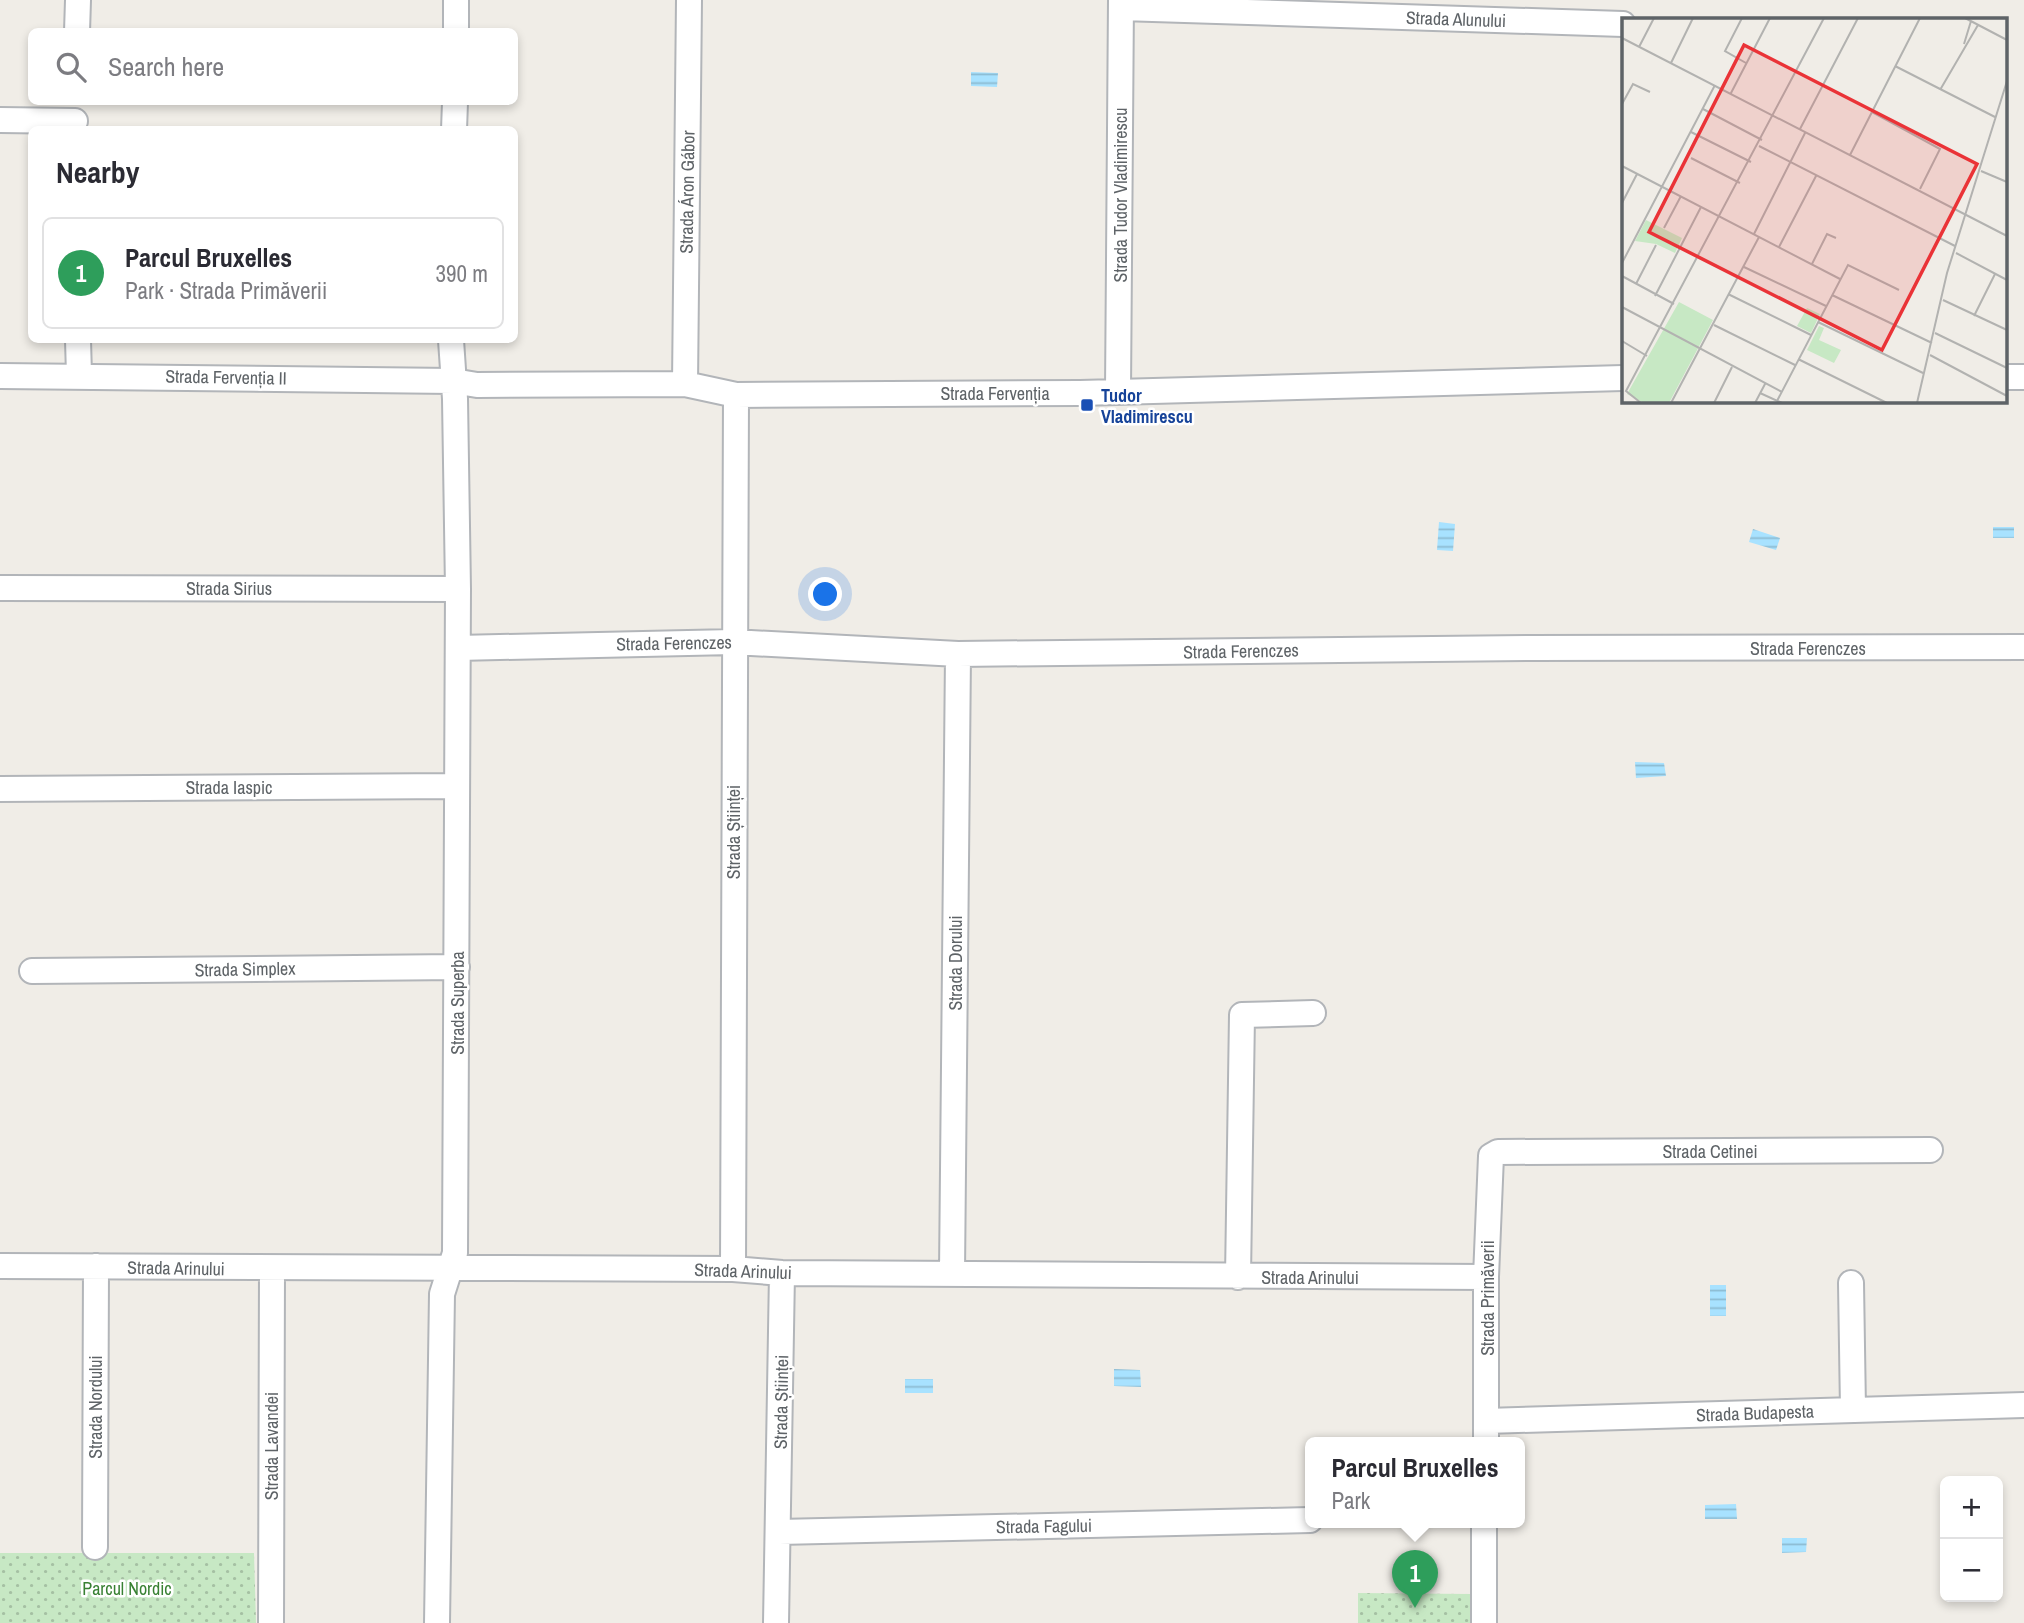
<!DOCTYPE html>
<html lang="en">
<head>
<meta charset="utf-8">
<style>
  :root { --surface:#fff; --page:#f2f2f3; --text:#2b2b33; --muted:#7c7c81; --line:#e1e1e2; --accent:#111827 }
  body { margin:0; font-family:"Archivo Narrow",sans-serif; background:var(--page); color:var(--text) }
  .controls { position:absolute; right:21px; bottom:21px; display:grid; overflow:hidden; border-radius:10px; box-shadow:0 4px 10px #0003 }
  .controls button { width:63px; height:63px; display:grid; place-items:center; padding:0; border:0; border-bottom:2px solid var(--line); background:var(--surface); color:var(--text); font:35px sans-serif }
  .you { position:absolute; left:826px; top:595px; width:24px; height:24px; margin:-18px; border:5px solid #fff; border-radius:50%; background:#1a73e8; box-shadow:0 0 0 10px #1a73e833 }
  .badge { display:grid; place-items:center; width:46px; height:46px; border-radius:50%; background:var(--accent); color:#fff; font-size:23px; font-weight:700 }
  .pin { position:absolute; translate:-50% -58px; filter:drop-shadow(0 2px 4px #0008) }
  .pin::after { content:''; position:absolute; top:37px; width:24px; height:21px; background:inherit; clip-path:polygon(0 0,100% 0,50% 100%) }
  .popup { position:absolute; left:1305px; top:1437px; width:220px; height:91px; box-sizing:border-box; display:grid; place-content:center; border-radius:10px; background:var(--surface); filter:drop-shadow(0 2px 5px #0005); font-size:23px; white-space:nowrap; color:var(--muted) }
  .popup b { font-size:26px; color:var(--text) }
  .popup::after { content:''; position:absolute; left:50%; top:100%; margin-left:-14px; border:14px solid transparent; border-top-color:var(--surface) }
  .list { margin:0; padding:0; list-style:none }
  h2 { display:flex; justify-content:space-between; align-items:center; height:91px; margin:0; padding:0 28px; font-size:30px }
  h2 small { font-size:23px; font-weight:400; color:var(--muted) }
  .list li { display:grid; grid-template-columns:46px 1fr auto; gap:21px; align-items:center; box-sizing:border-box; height:112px; margin:0 14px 14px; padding:0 14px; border:2px solid var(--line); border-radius:10px }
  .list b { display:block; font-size:26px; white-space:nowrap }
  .list p { margin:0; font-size:23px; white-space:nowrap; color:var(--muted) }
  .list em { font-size:23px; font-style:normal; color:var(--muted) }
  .icon { flex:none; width:38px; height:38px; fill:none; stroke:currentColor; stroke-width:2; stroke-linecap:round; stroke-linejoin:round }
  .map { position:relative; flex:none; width:2024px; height:1623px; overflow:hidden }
  .search { position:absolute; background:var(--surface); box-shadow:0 4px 10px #0003; left:28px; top:28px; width:490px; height:77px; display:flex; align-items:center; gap:18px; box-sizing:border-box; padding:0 24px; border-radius:10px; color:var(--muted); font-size:26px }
  .panel { position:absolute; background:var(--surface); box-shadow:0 4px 10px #0003; left:28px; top:126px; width:490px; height:217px; border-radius:10px }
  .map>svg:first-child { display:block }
  .grass { fill:url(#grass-dots) }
  .water { fill:url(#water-rules) }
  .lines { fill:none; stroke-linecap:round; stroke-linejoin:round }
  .minor-casing { stroke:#b2b5b9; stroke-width:28 }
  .minor { stroke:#fff; stroke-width:24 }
  .transit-dot { fill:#1a4fb4; stroke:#fff; stroke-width:2.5 }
  .labels { text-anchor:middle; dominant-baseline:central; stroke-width:5; stroke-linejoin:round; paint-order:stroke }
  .street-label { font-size:18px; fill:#5e6367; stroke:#fff }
  .transit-label { font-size:18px; font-weight:bold; fill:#164399; stroke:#fff; text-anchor:start }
  .park-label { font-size:18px; fill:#388133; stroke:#fff }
  .inset-road { fill:none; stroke:#b2b2b0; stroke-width:2 }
  .view { fill:#ea3337; fill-opacity:0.15; stroke:#ea3337; stroke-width:3.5 }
  .inset-edge { fill:none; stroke:#5e6367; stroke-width:3.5 }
</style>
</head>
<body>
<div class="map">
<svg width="2024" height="1623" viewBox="0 0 2024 1623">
  <defs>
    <pattern id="grass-dots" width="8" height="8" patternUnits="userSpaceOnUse" patternTransform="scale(1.75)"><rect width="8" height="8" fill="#c7e8c4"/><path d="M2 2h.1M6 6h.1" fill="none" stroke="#a5c0a3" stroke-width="1.8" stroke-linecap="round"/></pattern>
    <pattern id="water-rules" width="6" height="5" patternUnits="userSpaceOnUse" patternTransform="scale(1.75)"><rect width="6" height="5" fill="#a8e2ff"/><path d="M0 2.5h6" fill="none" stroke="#8cbbd2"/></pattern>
  </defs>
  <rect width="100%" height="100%" fill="#f0ede7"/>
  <path class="grass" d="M0,1553H254L256,1623H0Z
    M1358,1593L1471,1594L1472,1623H1358Z"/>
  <path class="water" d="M971,72L998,73L997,87L971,86Z
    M1439,522L1455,524L1453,551L1437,550Z
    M1993,527H2014V538H1993Z
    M1753,529L1780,538L1776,550L1749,542Z
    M1635,762L1664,763L1666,776L1636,778Z
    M1710,1285H1726V1316H1710Z
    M1114,1369L1140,1370L1141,1387L1114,1386Z
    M905,1379H933V1393H905Z
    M1736,1504L1737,1519H1705V1505Z
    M1782,1538H1807L1806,1552L1782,1553Z"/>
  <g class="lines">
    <defs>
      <path id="minor" d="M1121,8L1623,24
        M77,32L78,0
        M456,32V0
        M0,120L75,121
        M454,130L455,102
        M78,340L79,375
        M0,376L453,381L477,385L685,384L736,395L1080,393L1623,378
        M2005,377H2024
        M685,384L689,0
        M1118,391L1121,0
        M0,588L458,589
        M458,648L733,642L958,654L1531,648L2024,647
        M0,789L457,786
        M32,971L457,967
        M0,1266L733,1269L782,1273L1486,1277
        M733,1269L736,395
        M952,1273L958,654
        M1238,1277L1242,1015L1313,1013
        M1851,1283L1853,1410
        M1486,1421L2024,1405
        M1486,1442V1277L1491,1156L1498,1152L1930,1150
        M1484,1522V1623
        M779,1532L1310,1520
        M95,1547L96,1266
        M271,1623L272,1269
        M437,1623L442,1294L455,1253L458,589L455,399L451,340
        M776,1623L782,1273"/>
    </defs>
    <use href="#minor" class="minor-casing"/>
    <use href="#minor" class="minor"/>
  </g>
  <rect class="transit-dot" x="1080" y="398" width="14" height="14" rx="3.5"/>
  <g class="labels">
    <g class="street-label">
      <text transform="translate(1456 19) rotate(2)">Strada Alunului</text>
      <text transform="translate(687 192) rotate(-89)">Strada Áron Gábor</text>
      <text transform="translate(1120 195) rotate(-90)">Strada Tudor Vladimirescu</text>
      <text transform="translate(226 377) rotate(1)">Strada Fervenția II</text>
      <text x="995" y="393">Strada Fervenția</text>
      <text x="229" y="588">Strada Sirius</text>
      <text transform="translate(674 643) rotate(-1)">Strada Ferenczes</text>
      <text x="1808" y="648">Strada Ferenczes</text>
      <text transform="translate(1241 651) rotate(-1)">Strada Ferenczes</text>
      <text x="229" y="787">Strada Iaspic</text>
      <text transform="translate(733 832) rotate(-90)">Strada Științei</text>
      <text transform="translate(955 963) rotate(-90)">Strada Dorului</text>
      <text transform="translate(245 969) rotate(-1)">Strada Simplex</text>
      <text transform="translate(457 1003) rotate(-90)">Strada Superba</text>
      <text x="1710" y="1151">Strada Cetinei</text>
      <text transform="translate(176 1268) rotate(1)">Strada Arinului</text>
      <text transform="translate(743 1271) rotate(2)">Strada Arinului</text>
      <text x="1310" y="1277">Strada Arinului</text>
      <text transform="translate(1487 1298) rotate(-90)">Strada Primăverii</text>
      <text transform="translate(781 1402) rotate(-89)">Strada Științei</text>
      <text transform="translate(95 1407) rotate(-90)">Strada Nordului</text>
      <text transform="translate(1755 1413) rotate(-2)">Strada Budapesta</text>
      <text transform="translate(271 1446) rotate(-90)">Strada Lavandei</text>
      <text transform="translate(1044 1526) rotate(-1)">Strada Fagului</text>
    </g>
    <g class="transit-label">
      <text x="1101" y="395">Tudor<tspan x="1101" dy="21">Vladimirescu</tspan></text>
    </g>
    <g class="park-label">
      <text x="127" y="1588">Parcul Nordic</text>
    </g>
  </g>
  <g transform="translate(1622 18)">
    <rect width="385" height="385" fill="#f0ede7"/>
    <path d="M24,202L60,220L53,235L34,226L13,223ZM57,284L91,302L47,385H22L5,376ZM185,290L198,296L189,315L175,308Z" fill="#c7e8c4"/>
    <path d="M197,308L202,310L197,322L219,332L212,345L185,332Z" fill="#c7e8c4"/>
    <path class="inset-road" d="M120,0L103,33L124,45M343,0L385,22M0,20L385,218M342,26L349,3M17,29L32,0M49,45L71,0M273,48L373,99M318,72L356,7M109,75L148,0M0,86L11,66L28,74M81,91L140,122M250,94L318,131L298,171M178,111L236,0M69,114L129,144M137,128L333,228M228,137L298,0M69,140L118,165M0,148L218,261M359,153L385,164M0,185L15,156M42,210L59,178M132,216L183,115M157,229L194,158M334,235L385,262M0,245L93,67M190,246L205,216L214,220M122,249L204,288M0,258L52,286M14,266L34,227M106,276L189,317M210,277L310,325M33,278L79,189M321,282L385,312M0,289L160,374M352,298L373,256M196,304L301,355M92,307L173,347M313,315L385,350M0,323L25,338M308,337L385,378M176,341L265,385M138,375L160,385M155,383L226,247L277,272M19,385L4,373L202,0M49,385L137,219M92,385L110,349M133,385L143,366M295,385L325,255L385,63"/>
    <path class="view" d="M122,27L355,146L260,332L27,214Z"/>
    <rect width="385" height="385" class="inset-edge"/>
  </g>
</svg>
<div class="controls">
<button>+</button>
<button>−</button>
</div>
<div class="you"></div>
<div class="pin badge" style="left:1415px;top:1608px;background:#2e9e5b">1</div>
<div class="popup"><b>Parcul Bruxelles</b>Park</div>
<div class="search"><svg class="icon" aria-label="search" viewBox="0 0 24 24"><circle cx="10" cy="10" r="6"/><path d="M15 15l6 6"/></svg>Search here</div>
<section class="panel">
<h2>Nearby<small></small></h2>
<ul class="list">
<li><span class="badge" style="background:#2e9e5b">1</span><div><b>Parcul Bruxelles</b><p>Park · Strada Primăverii</p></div><em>390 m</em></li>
</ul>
</section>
</div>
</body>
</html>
